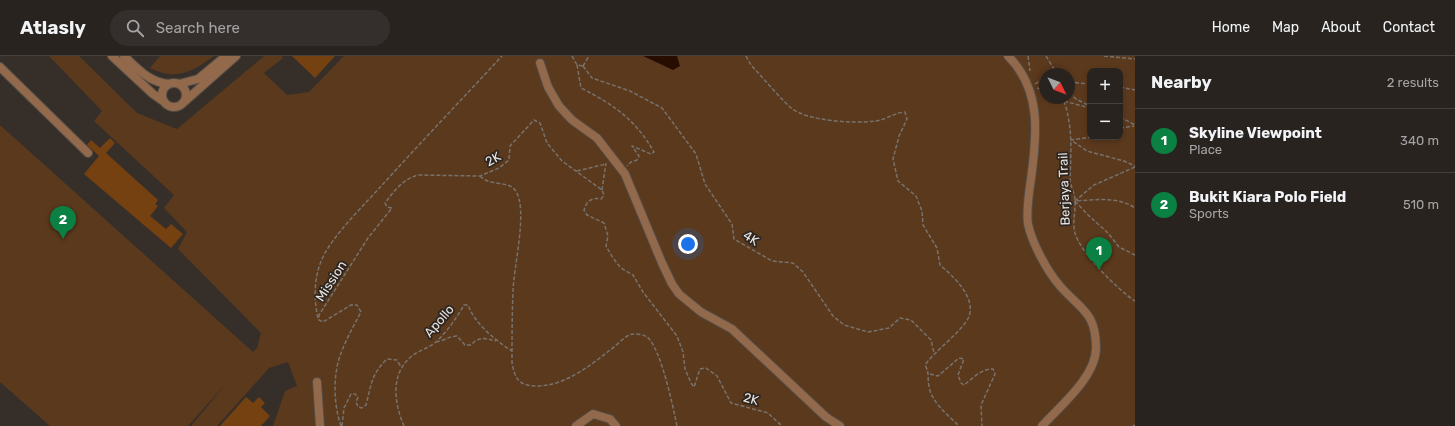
<!DOCTYPE html>
<html lang="en">
<head>
<meta charset="utf-8">
<style>
  :root { --surface:#28231f; --page:#342f2c; --text:#f1f3f6; --muted:#a5a4a4; --line:#44403d; --accent:#0b8043 }
  body { margin:0; font-family:Rubik,sans-serif; background:var(--page); color:var(--text) }
  .controls { position:absolute; right:12px; top:12px; display:grid; overflow:hidden; border-radius:8px; box-shadow:0 2px 6px #0003 }
  .controls button { width:36px; height:36px; display:grid; place-items:center; padding:0; border:0; border-bottom:1px solid var(--line); background:var(--surface); color:var(--text); font:20px sans-serif }
  .compass { position:absolute; left:1039px; top:12px; width:36px; height:36px; border-radius:50%; background:var(--surface); box-shadow:0 2px 6px #0003; rotate:132deg }
  .you { position:absolute; left:688px; top:188px; width:14px; height:14px; margin:-10px; border:3px solid #fff; border-radius:50%; background:#1a73e8; box-shadow:0 0 0 6px #1a73e833 }
  .badge { display:grid; place-items:center; width:26px; height:26px; border-radius:50%; background:var(--accent); color:#fff; font-size:13px; font-weight:700 }
  .pin { position:absolute; translate:-50% -33px; filter:drop-shadow(0 1px 2px #0008) }
  .pin::after { content:''; position:absolute; top:21px; width:14px; height:12px; background:inherit; clip-path:polygon(0 0,100% 0,50% 100%) }
  .list { margin:0; padding:0; list-style:none }
  h2 { display:flex; justify-content:space-between; align-items:center; height:52px; margin:0; padding:0 16px; font-size:17px }
  h2 small { font-size:13px; font-weight:400; color:var(--muted) }
  .list li { display:grid; grid-template-columns:26px 1fr auto; gap:12px; align-items:center; box-sizing:border-box; height:64px; padding:0 16px; border-top:1px solid var(--line) }
  .list b { display:block; font-size:15px; white-space:nowrap }
  .list p { margin:0; font-size:13px; white-space:nowrap; color:var(--muted) }
  .list em { font-size:13px; font-style:normal; color:var(--muted) }
  .icon { flex:none; width:22px; height:22px; fill:none; stroke:currentColor; stroke-width:2; stroke-linecap:round; stroke-linejoin:round }
  .map { position:relative; flex:none; width:1135px; height:370px; overflow:hidden }
  header { display:flex; align-items:center; gap:24px; box-sizing:border-box; height:56px; padding:0 20px; background:var(--surface); border-bottom:1px solid var(--line) }
  header strong { font-size:19px }
  nav { display:flex; gap:22px; margin-inline-start:auto; font-size:14px }
  .search { width:280px; height:36px; background:var(--page); display:flex; align-items:center; gap:10px; box-sizing:border-box; padding:0 14px; border-radius:22px; color:var(--muted); font-size:15px }
  main { display:flex }
  aside { flex:1; background:var(--surface) }
  .map>svg:first-child { display:block }
  .green { fill:#5b391d; fill-rule:evenodd }
  .water { fill:#270d00 }
  .building { fill:#754111 }
  .lines { fill:none; stroke-linecap:round; stroke-linejoin:round }
  .minor-casing { stroke:#534c46; stroke-width:10 }
  .path { stroke:#78726d; stroke-width:1.5; stroke-dasharray:4 2; stroke-linecap:butt }
  .minor { stroke:#92694a; stroke-width:8 }
  .labels { text-anchor:middle; dominant-baseline:central; stroke-width:3.5; stroke-linejoin:round; paint-order:stroke }
  .street-label { font-size:13px; fill:#e9e4e1; stroke:#2c2520 }
</style>
</head>
<body>
<header>
<strong>Atlasly</strong>
<div class="search"><svg class="icon" aria-label="search" viewBox="0 0 24 24"><circle cx="10" cy="10" r="6"/><path d="M15 15l6 6"/></svg>Search here</div>
<nav><a>Home</a><a>Map</a><a>About</a><a>Contact</a></nav>
</header>
<main>
<div class="map">
<svg width="1135" height="370" viewBox="0 0 1135 370">
  <rect width="100%" height="100%" fill="#362f29"/>
  <path class="green" d="M49,0H79L137,57L177,73L264,0H282L283,2L264,17L287,39L309,36L344,0H1135V370H273L285,335L297,330L288,306L269,312L217,370H191L229,324L188,370H50L0,326V69L253,296L257,292L261,277L178,193L187,176L164,152L174,139L94,65L102,55ZM1090,15H1120V81H1090ZM1045,18H1069V42H1045Z
    M160,0H214C192,16 177,25 150,12Z"/>
  <path class="water" d="M643,0H677L680,10L673,14Z"/>
  <path class="building" d="M292,0H335L315,22Z
    M110,82L115,87L106,97L158,144L155,148L158,150L150,160L166,173L171,168L183,178L171,192L84,118L99,100L87,89L91,84L100,92Z
    M246,341L253,347L259,341L265,347L261,351L270,360L261,370H220Z"/>
  <g class="lines">
    <defs>
      <path id="minor" d="M112,0L153,38L163,45
        M124,0C138,13 150,27 169,28
        M1008,0C1042,34 1037,79 1031,123C1029,136 1026,155 1028,168C1032,187 1047,215 1060,230C1081,254 1096,256 1096,292C1096,321 1060,350 1042,370
        M540,7L548,31L559,50L572,64L597,82L625,118L662,207L672,228L679,238L701,256L732,273L826,361L840,370
        M0,11L88,97
        M162 39a12 12 0 1 1 24 0a12 12 0 1 1-24 0Z
        M179,28L198,23L226,0
        M184,46L236,0
        M317,326L320,370
        M576,370L593,358L610,363L616,370"/>
    </defs>
    <use href="#minor" class="minor-casing"/>
    <path class="path" d="M572,0L577,9L583,10
      M746,0L751,9C764,23 777,39 791,52C807,65 855,68 875,65C886,64 893,57 905,56L907,63L899,80L893,103L898,125L916,140L922,155L923,169L937,192L940,209C953,220 981,245 966,266C954,282 937,293 925,309C930,318 927,321 929,330C931,346 948,359 959,370
      M1028,0L1030,15
      M1046,0L1057,18
      M1104,0L1135,3
      M577,9L581,32C614,49 635,63 654,96L651,98L632,90L639,100L637,104L631,106L627,110
      M583,10L592,22L630,35L662,52L696,98L705,128L732,168L734,183L772,205L793,207L803,216L833,260L844,269L868,276L889,272L900,262L911,264L931,284L934,297
      M583,10L589,0
      M1069,26L1090,28
      M1035,28L1041,24H1045
      M1120,31L1135,34
      M1037,32L1045,34
      M1069,37L1076,43L1090,50
      M1059,42L1064,45L1090,52
      M1064,45C1073,71 1071,97 1070,123C1070,130 1075,137 1075,144C1076,155 1072,166 1075,177C1080,196 1118,234 1135,245
      M1120,61L1135,69
      M1120,72L1134,70
      M1092,81L1071,84L1087,95L1124,105L1135,110
      M1135,111L1094,129L1075,145C1095,144 1118,140 1135,152
      M577,115L606,108
      M480,120C491,131 507,124 515,134C529,152 513,213 513,236C512,260 512,283 512,307C515,324 520,330 537,330C564,330 590,310 610,294C616,290 623,282 629,279C634,277 643,278 647,281C661,292 673,351 677,370
      M602,134L606,107
      M1075,145L1087,158L1108,177L1119,191L1135,199
      M318,262C313,240 314,217 325,197C338,174 366,147 384,127C423,84 463,42 502,0
      M436,286C444,285 449,280 457,280L465,289H471C479,280 485,282 496,285
      M930,318L938,320L959,302L964,303L958,319L961,327L964,329C972,323 982,312 993,313L995,318L981,349L982,370
      M341,370C334,350 333,323 339,303C344,287 353,271 361,256L357,249H351L323,266L319,264V259L368,182L392,152L387,151L385,147C394,135 403,123 418,119L480,120L499,112L509,104L510,90L534,64L540,67L547,87L562,105L602,134L604,139L601,143C591,141 586,146 584,154L587,159L604,167L608,180L606,190L613,202L621,212L633,219L643,236L677,280L683,296L685,313L691,327L694,331L700,313L706,312L717,320L731,347L768,357L782,370
      M342,370L344,352L351,338H355L358,341L356,346L358,351L362,352L366,349C371,330 371,318 387,303L397,304L401,311
      M404,370C394,347 390,317 412,300C419,294 429,292 436,286C447,276 457,261 464,249H468C475,268 495,284 512,295
      M1133,370L1135,369"/>
    <use href="#minor" class="minor"/>
  </g>
  <g class="labels">
    <g class="street-label">
      <text transform="translate(493 103) rotate(-30)">2K</text>
      <text transform="translate(1064 133) rotate(-92)">Berjaya Trail</text>
      <text transform="translate(751 182) rotate(32)">4K</text>
      <text transform="translate(331 225) rotate(-57)">Mission</text>
      <text transform="translate(439 265) rotate(-49)">Apollo</text>
      <text transform="translate(751 343) rotate(15)">2K</text>
    </g>
  </g>
</svg>
<div class="controls">
<button>+</button>
<button>−</button>
</div>
<svg class="compass" viewBox="-18 -18 36 36"><path d="M0-13l5 13h-10z" fill="#e53935"/><path d="M0 13l5-13h-10z" fill="#a5a4a4"/></svg>
<div class="you"></div>
<div class="pin badge" style="left:1099px;top:214px">1</div>
<div class="pin badge" style="left:63px;top:183px">2</div>
</div>
<aside>
<h2>Nearby<small>2 results</small></h2>
<ul class="list">
<li><span class="badge">1</span><div><b>Skyline Viewpoint</b><p>Place</p></div><em>340 m</em></li>
<li><span class="badge">2</span><div><b>Bukit Kiara Polo Field</b><p>Sports</p></div><em>510 m</em></li>
</ul>
</aside>
</main>
</body>
</html>
